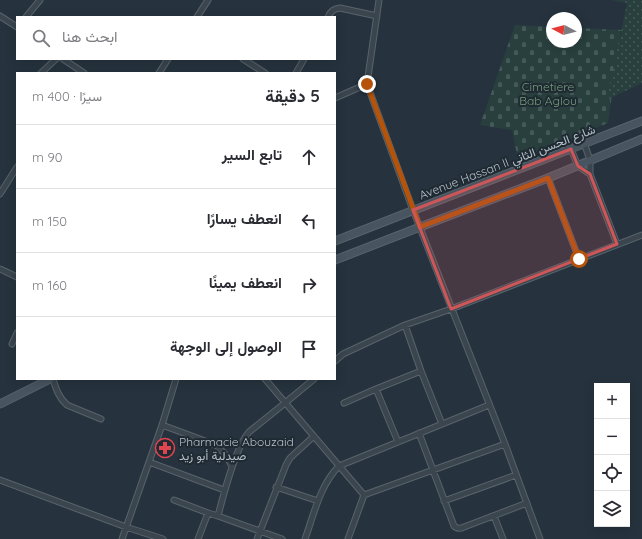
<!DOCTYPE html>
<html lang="ar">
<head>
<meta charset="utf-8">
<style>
  :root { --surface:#fff; --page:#f7f7f7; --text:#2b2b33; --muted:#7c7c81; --line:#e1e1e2 }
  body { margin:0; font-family:Quicksand,Vazirmatn,sans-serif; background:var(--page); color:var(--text); direction:rtl }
  .controls { position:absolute; right:12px; bottom:12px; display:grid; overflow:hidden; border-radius:0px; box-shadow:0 2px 10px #0003 }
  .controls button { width:36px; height:36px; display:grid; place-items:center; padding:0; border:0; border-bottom:1px solid var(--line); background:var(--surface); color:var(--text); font:20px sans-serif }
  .compass { position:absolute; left:546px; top:12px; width:36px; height:36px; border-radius:50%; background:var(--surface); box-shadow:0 2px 10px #0003; rotate:277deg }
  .stop { position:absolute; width:12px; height:12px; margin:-9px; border:3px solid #b45309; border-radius:50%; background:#fff }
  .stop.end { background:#b45309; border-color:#fff; box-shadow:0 1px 4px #0008 }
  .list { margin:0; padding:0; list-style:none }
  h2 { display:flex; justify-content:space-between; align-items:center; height:52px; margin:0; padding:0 16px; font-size:17px }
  h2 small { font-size:13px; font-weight:400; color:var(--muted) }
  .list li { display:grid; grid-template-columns:26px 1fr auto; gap:12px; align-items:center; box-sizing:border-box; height:64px; padding:0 16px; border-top:1px solid var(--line) }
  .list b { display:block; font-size:15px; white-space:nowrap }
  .list em { font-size:13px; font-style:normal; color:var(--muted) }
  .icon { flex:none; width:22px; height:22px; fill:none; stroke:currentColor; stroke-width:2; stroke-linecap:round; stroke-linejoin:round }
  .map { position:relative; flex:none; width:642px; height:539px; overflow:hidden; direction:ltr }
  .search { position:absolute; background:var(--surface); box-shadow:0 2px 10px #0003; left:16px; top:16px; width:320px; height:44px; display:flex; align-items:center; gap:10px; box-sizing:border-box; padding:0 14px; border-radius:0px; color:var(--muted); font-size:15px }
  .panel { position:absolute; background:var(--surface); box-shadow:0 2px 10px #0003; left:16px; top:72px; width:320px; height:308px; border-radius:0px; direction:rtl }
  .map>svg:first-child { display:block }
  .cemetery { fill:url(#cemetery-stones) }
  .garden { fill:url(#garden-dots) }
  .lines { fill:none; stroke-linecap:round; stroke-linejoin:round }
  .street-casing { stroke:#58636c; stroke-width:7 }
  .secondary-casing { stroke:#58636c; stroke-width:9 }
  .street { stroke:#3a454e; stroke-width:5 }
  .secondary { stroke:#485560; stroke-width:7 }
  .route { stroke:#b45309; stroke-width:5 }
  .marked { fill:#cc5658; fill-opacity:0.2; stroke:#cc5658; stroke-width:3; stroke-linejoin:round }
  .labels { text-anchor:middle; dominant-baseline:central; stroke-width:4; stroke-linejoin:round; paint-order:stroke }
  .park-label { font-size:12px; fill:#769d79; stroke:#1f2a33 }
  .street-label { font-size:12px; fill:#b6c0c9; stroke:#1f2a33 }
  .poi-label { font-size:12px; fill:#b6c0c9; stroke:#1f2a33; text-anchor:start }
</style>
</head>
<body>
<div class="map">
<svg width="642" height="539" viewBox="0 0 642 539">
  <defs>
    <pattern id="cemetery-stones" width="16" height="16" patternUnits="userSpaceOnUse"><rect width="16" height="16" fill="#283f3e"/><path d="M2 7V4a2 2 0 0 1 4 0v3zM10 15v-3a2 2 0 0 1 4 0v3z" fill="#455959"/></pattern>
    <pattern id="garden-dots" width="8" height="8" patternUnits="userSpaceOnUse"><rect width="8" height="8" fill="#283f3e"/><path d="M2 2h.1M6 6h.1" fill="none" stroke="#455959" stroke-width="1.8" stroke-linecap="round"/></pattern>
  </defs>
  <rect width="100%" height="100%" fill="#26333e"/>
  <path class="cemetery" d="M515,25L552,27V42H576V28L621,30L608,123L518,160L512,130L480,125Z"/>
  <path class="garden" d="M611,0H642V83L607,100L627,3Z"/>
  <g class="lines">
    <defs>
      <path id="street" d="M379,0L367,84L413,210L505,444L540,539
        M0,16L17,27
        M26,17L40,0
        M197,17L208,0
        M328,17C331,11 333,9 340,8L377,16
        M63,59L84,73
        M243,59L265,73
        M41,73L56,59
        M159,73L168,59
        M296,73L304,59
        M335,98L367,84
        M584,143L590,160V174L617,244
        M571,149L578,166L590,174
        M548,178L579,259
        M0,194L17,167
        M0,269L17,277
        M405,325L421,371L442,424
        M12,344L17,333
        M335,361L343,354L405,325L451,309L642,235
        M53,379C56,389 59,398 67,405L101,419
        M265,379L364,495
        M376,389L398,442
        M344,403L376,389L421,371
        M162,425L216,445L225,454L232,466
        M419,433L454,526C457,529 460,529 464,527L527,503
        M149,462L224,490
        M0,480L126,527L163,539
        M276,487L318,501
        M364,495L505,444
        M174,500L208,513L218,516L282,539
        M444,501L516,475
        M218,516C223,496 228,478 235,459C239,449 242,440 249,432L285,403L314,379
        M494,516L503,539
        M122,539L162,425L176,379
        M198,539L208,513
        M257,539L286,465L290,458L314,436
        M305,539C314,514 320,485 339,466L489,405
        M348,539L364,495"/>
      <path id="secondary" d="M335,241L642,121
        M335,260L420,227L548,178L642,139
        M0,404L50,379"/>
    </defs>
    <use href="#street" class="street-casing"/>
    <use href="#secondary" class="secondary-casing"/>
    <use href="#street" class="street"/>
    <use href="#secondary" class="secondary"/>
  </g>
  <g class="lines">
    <path class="route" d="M367,84L420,227L548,178L579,259"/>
  </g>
  <path class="marked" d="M571,149L578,166L590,174L617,244L451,309L413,210Z"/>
  <defs>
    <symbol id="pharmacy-ring" viewBox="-11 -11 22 22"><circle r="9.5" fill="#1f2a33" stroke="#e0444e" stroke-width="1.5"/><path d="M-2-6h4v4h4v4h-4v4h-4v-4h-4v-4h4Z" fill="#e0444e"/></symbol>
  </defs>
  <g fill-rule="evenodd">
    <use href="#pharmacy-ring" x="154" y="437" width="22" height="22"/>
  </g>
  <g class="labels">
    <g class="park-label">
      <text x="548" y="86">Cimetiere<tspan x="548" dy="14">Bab Aglou</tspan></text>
    </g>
    <g class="street-label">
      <text transform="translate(507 162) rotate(-21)">Avenue Hassan II شارع الحسن الثاني</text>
    </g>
    <g class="poi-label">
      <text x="179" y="441">Pharmacie Abouzaid<tspan x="179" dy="14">صيدلية أبو زيد</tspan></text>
    </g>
  </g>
</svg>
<div class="controls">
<button>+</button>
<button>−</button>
<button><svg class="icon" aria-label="locate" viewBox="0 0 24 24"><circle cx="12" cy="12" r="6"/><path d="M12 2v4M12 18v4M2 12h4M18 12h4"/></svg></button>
<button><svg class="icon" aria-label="layers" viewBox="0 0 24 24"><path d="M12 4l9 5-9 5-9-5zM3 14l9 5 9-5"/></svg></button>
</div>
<svg class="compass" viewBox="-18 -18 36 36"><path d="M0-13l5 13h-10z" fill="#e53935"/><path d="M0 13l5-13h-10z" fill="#7c7c81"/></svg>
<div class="stop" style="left:579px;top:259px"></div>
<div class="stop end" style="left:367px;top:84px"></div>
<div class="search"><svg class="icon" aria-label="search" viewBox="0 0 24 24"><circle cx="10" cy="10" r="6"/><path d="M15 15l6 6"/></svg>ابحث هنا</div>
<section class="panel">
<h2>5 دقيقة<small>سيرًا · 400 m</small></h2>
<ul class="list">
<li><svg class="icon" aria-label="ahead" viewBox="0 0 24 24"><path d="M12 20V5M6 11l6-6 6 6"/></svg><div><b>تابع السير</b></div><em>90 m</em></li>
<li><svg class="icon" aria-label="left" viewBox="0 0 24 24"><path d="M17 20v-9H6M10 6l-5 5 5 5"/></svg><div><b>انعطف يسارًا</b></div><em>150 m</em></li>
<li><svg class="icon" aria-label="right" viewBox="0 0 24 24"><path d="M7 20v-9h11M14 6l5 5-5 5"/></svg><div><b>انعطف يمينًا</b></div><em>160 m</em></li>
<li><svg class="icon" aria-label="arrive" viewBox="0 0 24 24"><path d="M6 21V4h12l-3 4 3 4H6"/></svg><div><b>الوصول إلى الوجهة</b></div></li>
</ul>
</section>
</div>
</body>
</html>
